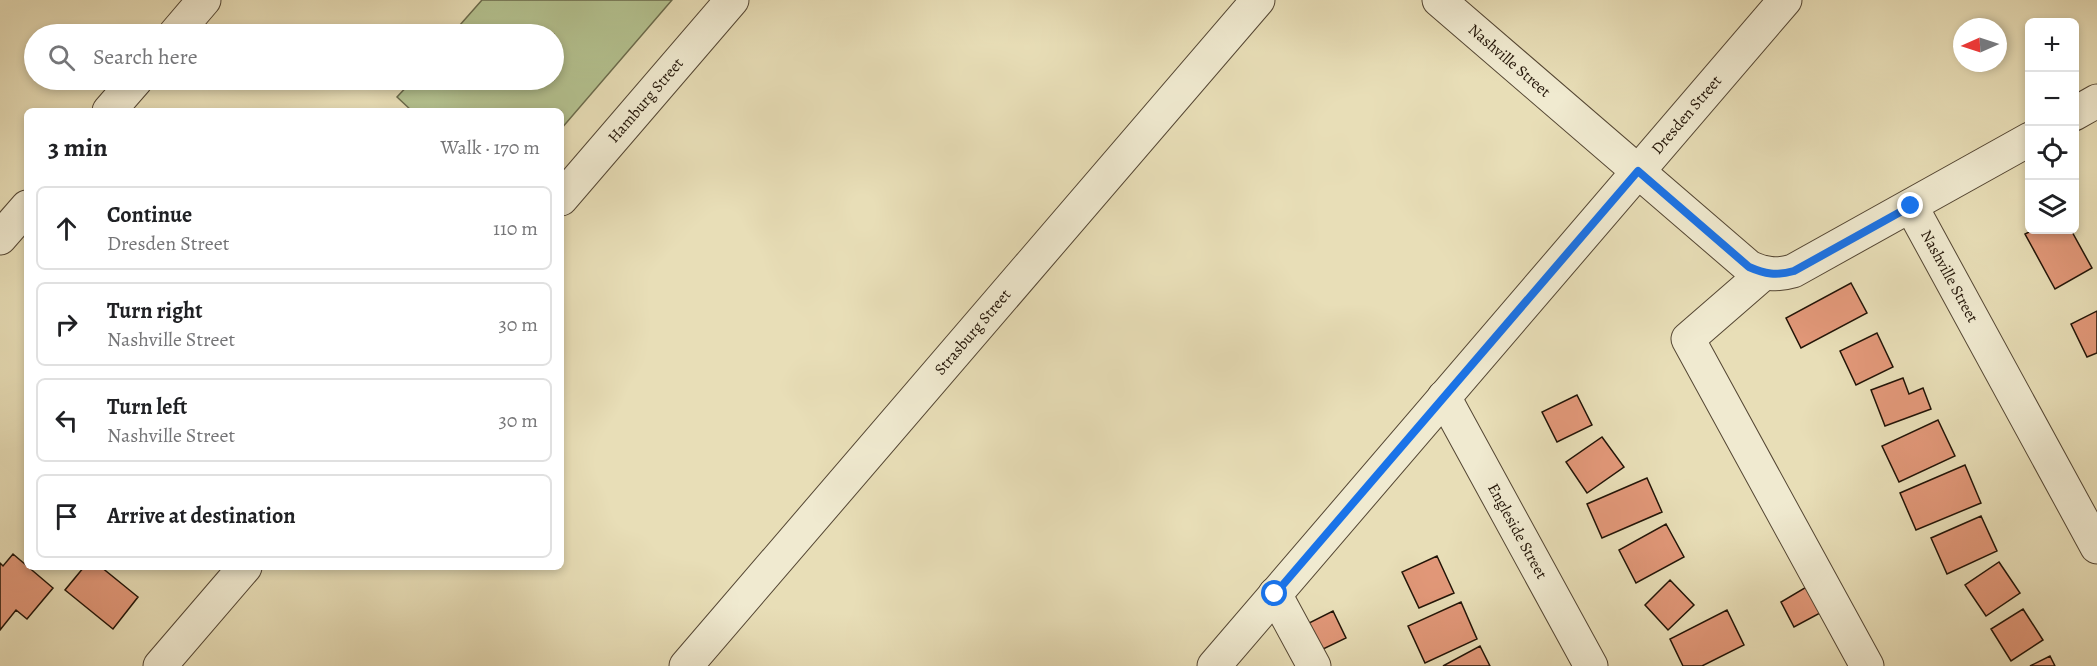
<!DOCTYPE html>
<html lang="en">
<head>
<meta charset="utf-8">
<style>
  :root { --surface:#fff; --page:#f6f6f6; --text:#202124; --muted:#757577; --line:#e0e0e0 }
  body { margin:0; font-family:Alegreya,serif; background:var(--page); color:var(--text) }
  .controls { position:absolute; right:18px; top:18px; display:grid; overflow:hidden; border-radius:9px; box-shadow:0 3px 9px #0003 }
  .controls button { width:54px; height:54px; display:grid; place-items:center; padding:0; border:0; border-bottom:2px solid var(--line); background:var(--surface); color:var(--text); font:30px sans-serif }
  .compass { position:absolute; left:1953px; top:18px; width:54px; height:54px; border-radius:50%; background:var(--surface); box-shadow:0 3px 9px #0003; rotate:267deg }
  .stop { position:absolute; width:18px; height:18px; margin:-14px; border:4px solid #1a73e8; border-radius:50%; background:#fff }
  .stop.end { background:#1a73e8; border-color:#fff; box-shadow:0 2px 6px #0008 }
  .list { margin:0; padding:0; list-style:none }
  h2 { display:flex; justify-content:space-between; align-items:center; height:78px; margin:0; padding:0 24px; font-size:26px }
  h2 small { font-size:20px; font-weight:400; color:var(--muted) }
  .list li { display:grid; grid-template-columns:39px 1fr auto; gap:18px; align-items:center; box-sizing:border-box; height:84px; margin:0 12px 12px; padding:0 12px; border:2px solid var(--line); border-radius:9px }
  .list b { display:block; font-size:22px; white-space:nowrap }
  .list p { margin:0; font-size:20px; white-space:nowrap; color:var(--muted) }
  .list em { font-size:20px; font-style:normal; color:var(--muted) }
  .icon { flex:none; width:33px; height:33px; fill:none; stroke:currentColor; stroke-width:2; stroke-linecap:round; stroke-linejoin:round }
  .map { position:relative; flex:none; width:2097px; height:666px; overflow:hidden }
  .search { position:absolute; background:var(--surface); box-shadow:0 3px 9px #0003; left:24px; top:24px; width:540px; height:66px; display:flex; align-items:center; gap:15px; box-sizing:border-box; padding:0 21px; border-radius:33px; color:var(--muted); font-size:22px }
  .panel { position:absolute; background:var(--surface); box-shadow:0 3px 9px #0003; left:24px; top:108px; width:540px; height:462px; border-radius:9px }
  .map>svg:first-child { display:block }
  .green { fill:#b4c290; stroke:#6b6b4c; stroke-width:1.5 }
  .building { fill:#e29879; stroke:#221407; stroke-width:1.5 }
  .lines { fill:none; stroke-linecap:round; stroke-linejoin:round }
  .minor-casing { stroke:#544633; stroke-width:35 }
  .minor { stroke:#f0ead0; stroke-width:33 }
  .route { stroke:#1a73e8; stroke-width:8 }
  .labels { text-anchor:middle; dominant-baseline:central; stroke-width:5; stroke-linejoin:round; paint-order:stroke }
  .street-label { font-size:16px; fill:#221407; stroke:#f0ead0 }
</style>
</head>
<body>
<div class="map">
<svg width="2097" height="666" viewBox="0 0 2097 666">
  <rect width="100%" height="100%" fill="#e8deb7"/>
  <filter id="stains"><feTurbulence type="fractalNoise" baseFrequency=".00333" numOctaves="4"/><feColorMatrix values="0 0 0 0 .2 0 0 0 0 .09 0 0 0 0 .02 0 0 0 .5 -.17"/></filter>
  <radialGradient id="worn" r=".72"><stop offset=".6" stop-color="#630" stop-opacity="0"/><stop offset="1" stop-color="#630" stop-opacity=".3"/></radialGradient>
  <path class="green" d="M482,0H672L561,129V111H412L397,97L413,80H554V34H452Z"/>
  <path class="building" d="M2033,230H2071L2092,268L2055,289L2025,234Z
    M1851,283L1867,313L1801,348L1786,318Z
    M2097,311V353L2087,357L2071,324Z
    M1877,333L1893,367L1856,385L1840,351Z
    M1903,378L1909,394L1923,388L1931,409L1885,426L1871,390Z
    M1577,395L1592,425L1557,442L1542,412Z
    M1938,420L1955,456L1899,482L1882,446Z
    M1602,437L1624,467L1587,493L1566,462Z
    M1965,465L1981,503L1916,530L1900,493Z
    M1647,478L1662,512L1602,538L1587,504Z
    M1981,516L1997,551L1947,574L1931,538Z
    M1666,524L1684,557L1636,583L1619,550Z
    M13,554L53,588L27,619L16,610L0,630V563L3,566Z
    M1437,556L1454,593L1419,608L1402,572Z
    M1999,562L2020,593L1986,616L1965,585Z
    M84,567H101L138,597L113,629L65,590Z
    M1670,580L1694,605L1668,630L1645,605Z
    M1808,586L1822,612L1794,627L1781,602Z
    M1461,602L1477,639L1425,663L1408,626Z
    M2023,609L2043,640L2011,661L1991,629Z
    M1727,610L1744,645L1702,666H1683L1670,639Z
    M1333,611L1346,638L1317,652L1305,625Z
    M1480,646L1490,666H1443Z
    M2050,656L2055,666H2030Z"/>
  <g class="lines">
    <defs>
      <g id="minor">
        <path id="s1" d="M1439,0L1749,267C1764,274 1776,276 1793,271L2030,139"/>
        <path d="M175,34L204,0"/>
        <path d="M109,111L136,80"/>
        <path d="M2074,114L2097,101"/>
        <path id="s2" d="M561,199L732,0"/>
        <path id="s3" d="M1911,206L2097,547"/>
        <path d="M0,238L27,207"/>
        <path d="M1764,273L1688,339L1867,666"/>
        <path id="s4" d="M1444,397L1591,666"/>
        <path d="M1275,594L1314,666"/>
        <path d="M160,666L245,567"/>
        <path id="s5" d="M686,666L1258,0"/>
        <path id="s6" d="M1214,666L1785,0"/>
      </g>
    </defs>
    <use href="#minor" class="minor-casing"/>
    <use href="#minor" class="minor"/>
  </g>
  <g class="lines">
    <path class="route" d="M1275,594L1638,171L1749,267C1765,274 1776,276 1794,271L1911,206"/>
  </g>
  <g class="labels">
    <g class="street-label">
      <text stroke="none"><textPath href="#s1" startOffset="93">Nashville Street</textPath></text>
      <text stroke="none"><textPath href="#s2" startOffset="130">Hamburg Street</textPath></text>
      <text stroke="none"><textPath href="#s6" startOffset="726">Dresden Street</textPath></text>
      <text stroke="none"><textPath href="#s3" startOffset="80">Nashville Street</textPath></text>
      <text stroke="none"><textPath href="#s5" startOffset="440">Strasburg Street</textPath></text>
      <text stroke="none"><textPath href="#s4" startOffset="153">Engleside Street</textPath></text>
    </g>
  </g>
  <rect width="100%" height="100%" filter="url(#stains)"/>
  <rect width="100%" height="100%" fill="url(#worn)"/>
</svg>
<div class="controls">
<button>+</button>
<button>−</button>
<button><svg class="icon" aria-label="locate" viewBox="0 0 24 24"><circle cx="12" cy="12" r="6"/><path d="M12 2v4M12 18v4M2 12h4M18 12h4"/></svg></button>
<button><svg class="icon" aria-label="layers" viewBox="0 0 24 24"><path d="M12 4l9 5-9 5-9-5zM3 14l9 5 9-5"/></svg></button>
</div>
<svg class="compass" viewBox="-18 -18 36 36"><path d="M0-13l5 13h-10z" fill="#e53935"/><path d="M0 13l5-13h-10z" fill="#757577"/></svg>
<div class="stop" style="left:1275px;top:594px"></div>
<div class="stop end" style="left:1911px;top:206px"></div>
<div class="search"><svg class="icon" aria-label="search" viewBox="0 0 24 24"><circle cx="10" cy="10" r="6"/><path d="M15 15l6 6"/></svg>Search here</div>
<section class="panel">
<h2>3 min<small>Walk · 170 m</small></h2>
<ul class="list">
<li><svg class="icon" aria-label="ahead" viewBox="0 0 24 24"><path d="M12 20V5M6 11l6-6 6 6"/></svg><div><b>Continue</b><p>Dresden Street</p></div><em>110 m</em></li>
<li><svg class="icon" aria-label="right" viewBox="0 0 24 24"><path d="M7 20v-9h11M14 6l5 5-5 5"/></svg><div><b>Turn right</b><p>Nashville Street</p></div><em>30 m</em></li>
<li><svg class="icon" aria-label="left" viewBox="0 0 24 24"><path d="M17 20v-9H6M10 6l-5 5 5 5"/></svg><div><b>Turn left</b><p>Nashville Street</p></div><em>30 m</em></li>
<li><svg class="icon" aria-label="arrive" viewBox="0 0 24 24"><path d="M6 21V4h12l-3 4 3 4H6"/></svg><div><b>Arrive at destination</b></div></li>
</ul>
</section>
</div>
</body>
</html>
